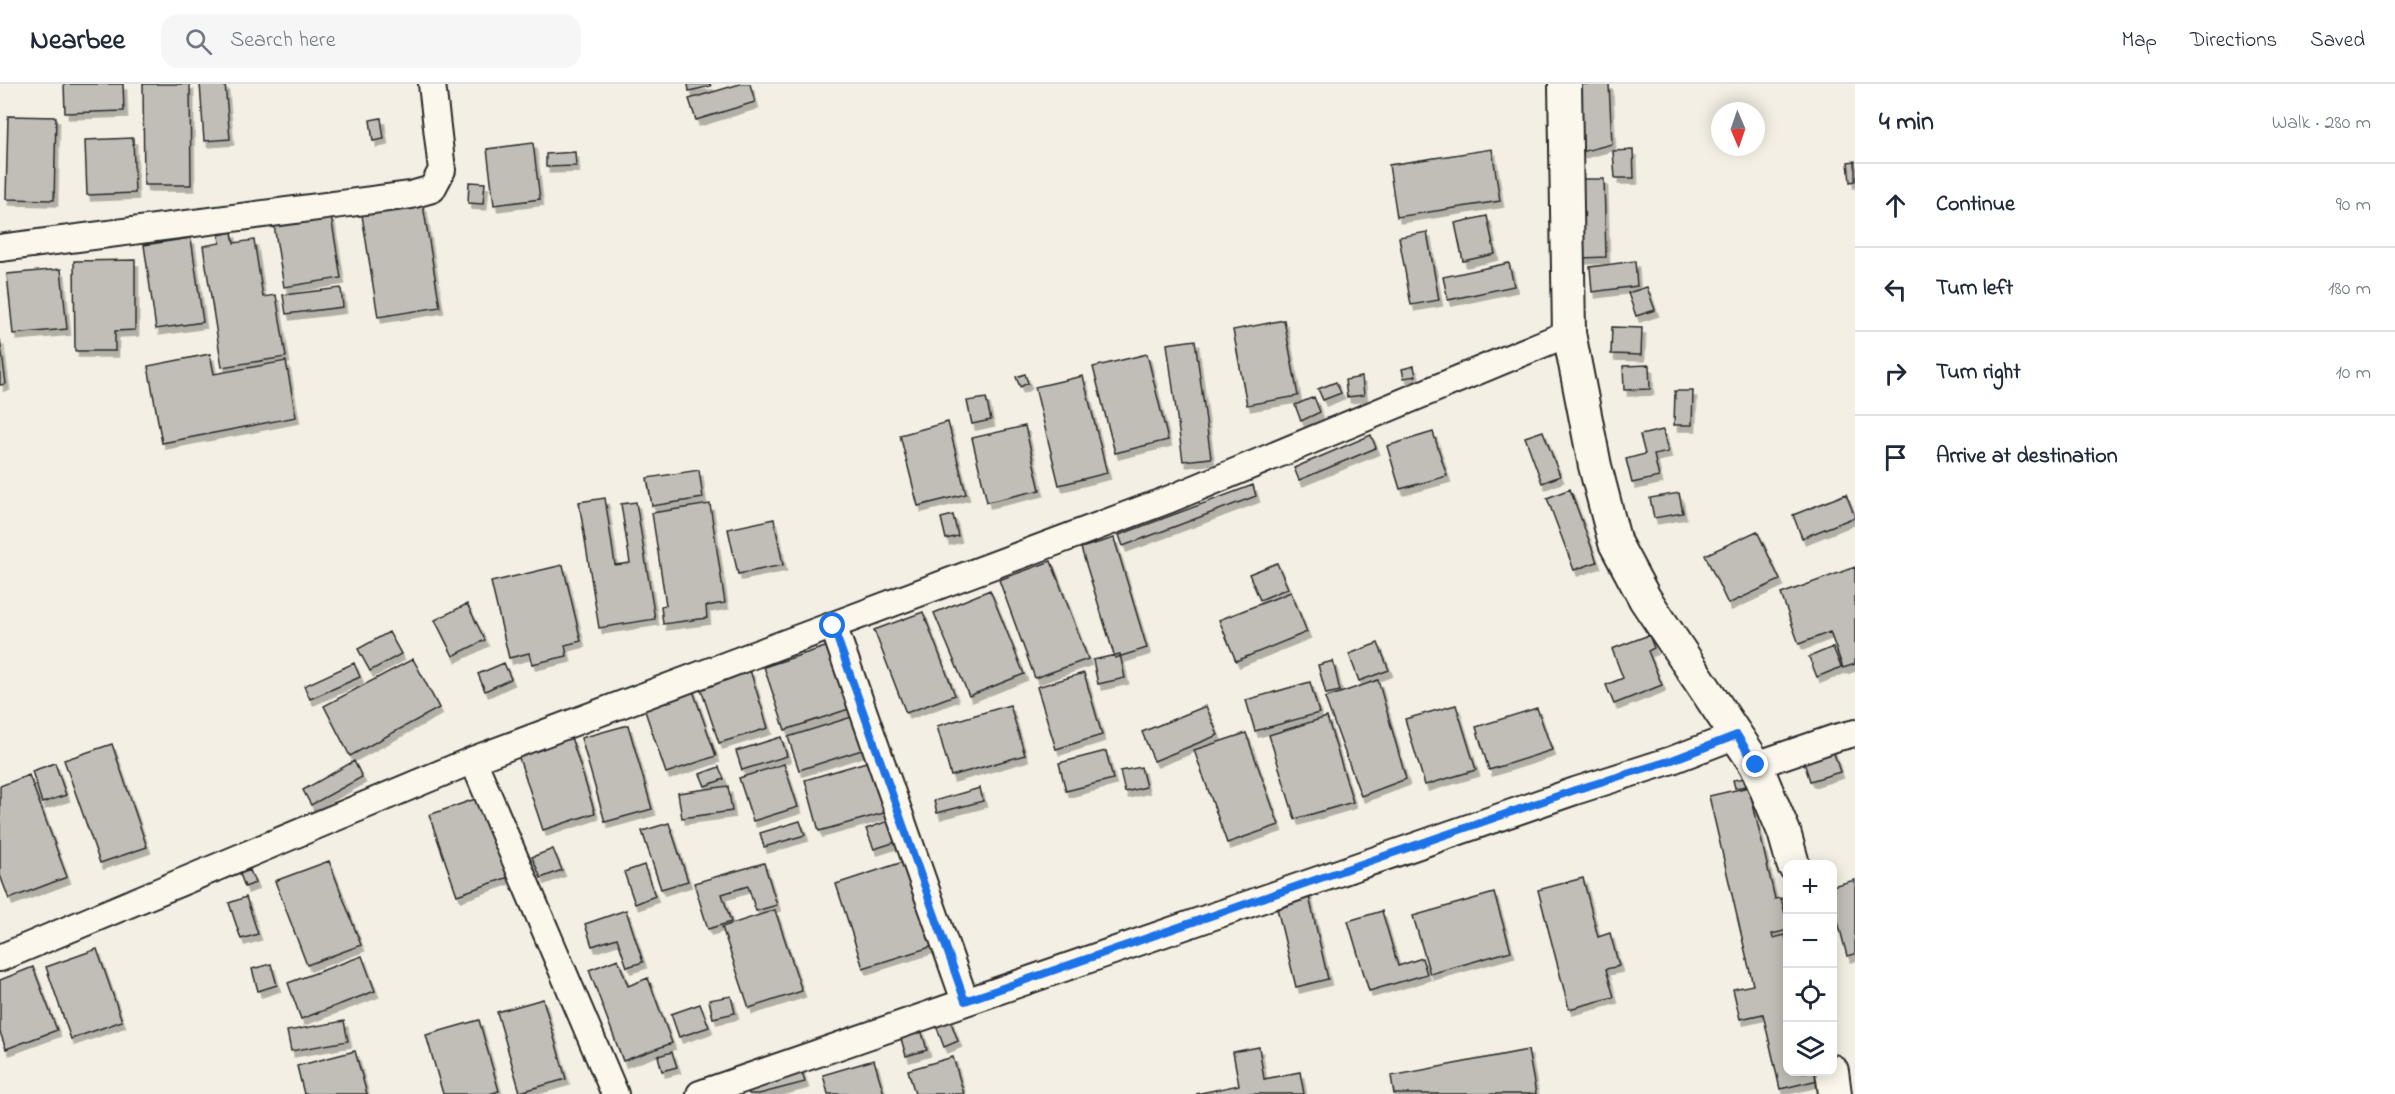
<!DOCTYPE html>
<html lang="en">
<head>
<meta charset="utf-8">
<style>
  :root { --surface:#fff; --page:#f6f6f7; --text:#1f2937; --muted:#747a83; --line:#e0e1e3 }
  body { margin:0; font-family:"Indie Flower",sans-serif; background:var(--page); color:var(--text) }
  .controls { position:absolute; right:18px; bottom:18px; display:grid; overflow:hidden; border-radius:12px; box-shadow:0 3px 15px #0003 }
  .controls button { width:54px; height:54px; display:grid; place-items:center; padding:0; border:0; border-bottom:2px solid var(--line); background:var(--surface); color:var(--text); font:30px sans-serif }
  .compass { position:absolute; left:1711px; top:18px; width:54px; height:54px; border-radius:50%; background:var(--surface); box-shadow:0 3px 15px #0003; rotate:178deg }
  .stop { position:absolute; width:18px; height:18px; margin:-14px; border:4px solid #1a73e8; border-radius:50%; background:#fff }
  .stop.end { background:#1a73e8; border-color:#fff; box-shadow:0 2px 6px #0008 }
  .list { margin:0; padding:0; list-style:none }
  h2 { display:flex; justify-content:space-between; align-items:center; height:78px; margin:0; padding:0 24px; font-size:26px }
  h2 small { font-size:20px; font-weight:400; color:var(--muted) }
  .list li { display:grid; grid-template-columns:39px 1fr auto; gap:18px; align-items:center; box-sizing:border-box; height:84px; padding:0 24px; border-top:2px solid var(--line) }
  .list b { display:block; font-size:22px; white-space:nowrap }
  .list em { font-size:20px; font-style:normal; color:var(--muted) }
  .icon { flex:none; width:33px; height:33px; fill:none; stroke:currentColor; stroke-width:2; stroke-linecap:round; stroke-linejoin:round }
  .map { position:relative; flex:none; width:1855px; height:1010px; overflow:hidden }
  header { display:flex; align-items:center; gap:36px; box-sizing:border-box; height:84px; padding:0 30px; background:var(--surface); border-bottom:2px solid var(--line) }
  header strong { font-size:28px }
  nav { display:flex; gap:33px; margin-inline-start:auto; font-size:21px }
  .search { width:420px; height:54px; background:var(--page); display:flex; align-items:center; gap:15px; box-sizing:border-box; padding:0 21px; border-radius:18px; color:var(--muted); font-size:22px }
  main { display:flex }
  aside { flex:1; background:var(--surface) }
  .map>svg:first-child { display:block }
  .building { fill:#c0beb6; stroke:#2b2b2b; stroke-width:1.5; filter:url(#shadow) }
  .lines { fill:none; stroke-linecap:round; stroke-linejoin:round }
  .minor-casing { stroke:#2b2b2b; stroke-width:30 }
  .tertiary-casing { stroke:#2b2b2b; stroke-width:36 }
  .minor { stroke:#fbf7ec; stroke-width:26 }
  .tertiary { stroke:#fbf7ec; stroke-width:32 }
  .route { stroke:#1a73e8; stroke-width:8 }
</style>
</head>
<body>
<header>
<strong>Nearbee</strong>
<div class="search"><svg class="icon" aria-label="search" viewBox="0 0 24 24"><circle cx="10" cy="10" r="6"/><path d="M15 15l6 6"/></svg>Search here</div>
<nav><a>Map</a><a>Directions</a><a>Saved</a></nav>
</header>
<main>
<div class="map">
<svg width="1855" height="1010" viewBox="0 0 1855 1010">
  <defs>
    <filter id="shadow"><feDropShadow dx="3.5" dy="6" stdDeviation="0" flood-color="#0004"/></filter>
  </defs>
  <rect width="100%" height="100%" fill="#f3efe4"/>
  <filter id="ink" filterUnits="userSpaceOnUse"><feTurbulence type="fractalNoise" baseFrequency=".0167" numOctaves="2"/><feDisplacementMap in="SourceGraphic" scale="12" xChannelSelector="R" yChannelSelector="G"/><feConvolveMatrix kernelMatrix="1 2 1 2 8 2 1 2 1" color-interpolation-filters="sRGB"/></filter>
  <g filter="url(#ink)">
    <path class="building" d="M64,0H123L124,27L65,29Z
      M143,0H190L191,101H144Z
      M200,0H225L230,55L204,57Z
      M688,0H710L711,2L689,7Z
      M740,0H750L755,18L696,36L689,15Z
      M1578,0H1609L1612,60L1581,68Z
      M8,32L56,33L54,116L6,115Z
      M381,34L384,55L373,57L370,36Z
      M133,54L135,109L87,111L85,56Z
      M533,59L540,115L494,121L487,65Z
      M1492,65L1500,117L1397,133L1389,81Z
      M1633,66L1634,94H1615L1613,67Z
      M575,68L576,82L546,83V70Z
      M1855,77V97L1850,98L1848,78Z
      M1580,95H1604L1606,173L1581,174Z
      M469,98L485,99L483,120L468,119Z
      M423,121L440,223L378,233L362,131Z
      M331,132L341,194L284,203L274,141Z
      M1487,132L1495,170L1463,177L1455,139Z
      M232,148L234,159L254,156L263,213L276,211L286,273L222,283L203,162L220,159L219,151Z
      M1427,148L1439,216L1411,221L1399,153Z
      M191,154L203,238L156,245L144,161Z
      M135,176V246L115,247V267H75L74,177Z
      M1635,177L1637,202L1592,208L1590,183Z
      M1509,179L1514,202L1448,216L1443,193Z
      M61,185L67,245L13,250L7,190Z
      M1647,203L1655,226L1636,232L1628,209Z
      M341,204L343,223L286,230L283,211Z
      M1284,236L1298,312L1247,321L1233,246Z
      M1612,243L1642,244L1641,271L1611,270Z
      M0,255L6,300L0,301Z
      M1195,256L1211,374L1183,377L1167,260Z
      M210,270L214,290L286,277L296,333L162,359L148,282Z
      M1147,270L1168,356L1115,369L1093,283Z
      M1649,281L1650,305L1624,306L1623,282Z
      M1414,282L1416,292L1404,294L1402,285Z
      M1025,290L1028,299L1020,303L1016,293Z
      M1083,292L1107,389L1059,401L1035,303Z
      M1362,293L1364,311L1347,313L1345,296Z
      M1336,298L1341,309L1323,316L1318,305Z
      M1675,307H1693L1692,341H1674Z
      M1314,313L1320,328L1301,337L1295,321Z
      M986,314L991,336L972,340L967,317Z
      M948,338L966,410L918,422L900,351Z
      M1025,342L1040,406L987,418L972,354Z
      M1663,346L1668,368L1654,371L1659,393L1632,399L1626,375L1645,370L1640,351Z
      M1543,347L1560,392L1542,399L1525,353Z
      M1433,348L1447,392L1400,405L1387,362Z
      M1371,351L1376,364L1299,396L1294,384Z
      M699,386L703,414L652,422L647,394Z
      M1253,401L1256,412L1123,462L1119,451Z
      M1570,405L1597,478L1574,486L1547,414Z
      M1679,409L1683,429L1654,434L1650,414Z
      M1846,410L1855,433L1802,454L1793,431Z
      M605,414L615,481L630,479L621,420L636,418L655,535L599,544L579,418Z
      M710,420L725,519L706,522L707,534L663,540L661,522L666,521L652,429Z
      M953,431L958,452L946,455L941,434Z
      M774,435L783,481L738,490L728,445Z
      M1757,447L1780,496L1728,520L1705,471Z
      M1114,454L1147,564L1115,574L1081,464Z
      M1051,477L1088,575L1035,594L999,496Z
      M1277,479L1288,504L1260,516L1249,490Z
      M563,481L581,557L565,561L567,572L532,580L529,569L509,574L491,498Z
      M1855,483V580L1843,584L1830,548L1799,560L1781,510Z
      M990,506L1024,590L969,612L934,529Z
      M1291,508L1307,548L1236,577L1219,536Z
      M467,520L485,556L453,572L435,536Z
      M923,528L955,611L906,629L874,546Z
      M389,548L401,570L370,587L358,565Z
      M1649,551L1654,564L1648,567L1662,601L1614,620L1606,601L1623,594L1612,565Z
      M1378,559L1389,586L1359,597L1349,570Z
      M834,560L855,623L785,646L764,583Z
      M1833,563L1841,583L1817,593L1809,573Z
      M1120,570L1125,594L1098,600L1093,576Z
      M413,575L439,624L350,672L324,622Z
      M1333,577L1340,607L1326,610L1318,581Z
      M354,579L360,593L310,615L304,602Z
      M504,579L511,595L485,607L478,590Z
      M750,586L768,644L719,659L700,602Z
      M1084,589L1102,651L1056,665L1037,603Z
      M1378,596L1406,695L1361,712L1325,614Z
      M1310,598L1319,629L1255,647L1246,616Z
      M691,601L716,672L666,689L642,618Z
      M1010,621L1025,671L951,692L937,642Z
      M1456,621L1476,686L1425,701L1405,635Z
      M1206,622L1218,651L1154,677L1142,648Z
      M1537,624L1552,666L1489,686L1476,643Z
      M858,631L868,664L799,686L788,653Z
      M1327,633L1353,718L1295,735L1269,651Z
      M628,641L652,725L605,738L581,654Z
      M1246,649L1279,741L1227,759L1194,666Z
      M571,653L595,729L543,746L518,671Z
      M781,653L787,672L742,686L736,667Z
      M112,660L147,763L100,779L64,676Z
      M1832,663L1840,688L1810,697L1802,672Z
      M1106,667L1113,695L1066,707L1059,679Z
      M880,674L895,726L819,747L805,696Z
      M354,677L362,693L311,721L303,706Z
      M55,679L66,711L42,719L32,687Z
      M784,680L798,723L753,737L739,694Z
      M719,683L724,695L705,702L700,690Z
      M1141,683L1146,703L1125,708L1120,687Z
      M29,691L67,793L9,815L0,791V702Z
      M1745,694L1747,702L1735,704L1733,696Z
      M728,702L732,727L682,734L678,709Z
      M1749,703L1775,815L1781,814L1788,841V846L1772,850L1773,854L1785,851L1788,862V988H1816L1818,996L1780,1005L1763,930L1740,935L1733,905L1753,901L1709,712Z
      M980,704L983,717L937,729L934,717Z
      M481,713L509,793L457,811L429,731Z
      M891,736L899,757L874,765L866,745Z
      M800,737L805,751L764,763L760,749Z
      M669,739L688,797L661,805L642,747Z
      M553,765L562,786L541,794L532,773Z
      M909,776L937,861L863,884L836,800Z
      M329,777L361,861L307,881L275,797Z
      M764,779L777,821L756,827L748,802L722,810L731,838L708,845L694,799Z
      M644,781L655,812L635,820L624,788Z
      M250,786L255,799L245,803L240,790Z
      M1583,794L1598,853L1610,849L1619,882L1606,885L1614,913L1569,925L1538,806Z
      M1855,796V870L1847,872L1832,815V802Z
      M1308,808L1328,895L1296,903L1275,816Z
      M1494,809L1511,867L1430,890L1413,832Z
      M246,813L258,850L241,855L229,819Z
      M626,826L643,878L627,883L617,854L592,862L585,840Z
      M775,826L802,907L749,924L722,843Z
      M1382,827L1398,882L1422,874L1427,890L1369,907L1348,837Z
      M97,865L122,937L71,955L46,883Z
      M362,872L375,907L301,935L288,899Z
      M618,875L628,902L648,894L672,959L623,977L589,886Z
      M271,880L277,901L258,907L252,885Z
      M33,883L57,946L6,965L0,948V896Z
      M731,912L735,929L713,934L709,916Z
      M543,915L566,995L520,1008L497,928Z
      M700,920L709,943L679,953L671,930Z
      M948,930L958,957L944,963L934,936Z
      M479,936L499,1007L489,1010H443L426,951Z
      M344,937L348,957L291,967L287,947Z
      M921,945L927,966L906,972L900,951Z
      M1259,963L1264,995L1300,988L1304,1010H1196L1239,1001L1233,968Z
      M1528,966L1536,1010H1394L1391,992Z
      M355,967L367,1010H304L297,982Z
      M672,968L677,983L662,987L658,972Z
      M953,973L964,1010H915L908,986Z
      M874,976L884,1010H828L823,991Z
      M800,981L805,998L759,1010H749L745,996Z"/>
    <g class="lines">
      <defs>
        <path id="minor" d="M0,164L411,111L432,105L442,86L432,0
          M833,541L965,917
          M473,676L615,1010
          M1756,681L1835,654L1855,649
          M0,874L473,676L1170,415L1569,249
          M700,1010L1575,707L1672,676L1737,651"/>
        <path id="tertiary" d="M1565,0L1569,249L1595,382L1615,459L1645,515L1756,681L1784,748L1793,780
          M1832,987L1835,1010"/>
      </defs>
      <use href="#minor" class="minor-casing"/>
      <use href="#tertiary" class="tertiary-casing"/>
      <use href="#minor" class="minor"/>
      <use href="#tertiary" class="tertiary"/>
    </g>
  </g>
  <g class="lines" filter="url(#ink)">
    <path class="route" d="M833,542L965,917L1575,706L1672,676L1737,651L1756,681"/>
  </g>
</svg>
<div class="controls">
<button>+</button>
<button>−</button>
<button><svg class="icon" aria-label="locate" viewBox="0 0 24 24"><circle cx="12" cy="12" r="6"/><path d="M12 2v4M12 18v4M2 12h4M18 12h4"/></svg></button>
<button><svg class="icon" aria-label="layers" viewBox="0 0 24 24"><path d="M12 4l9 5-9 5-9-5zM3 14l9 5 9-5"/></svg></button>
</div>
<svg class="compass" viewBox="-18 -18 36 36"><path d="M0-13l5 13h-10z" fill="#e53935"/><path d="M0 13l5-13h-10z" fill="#747a83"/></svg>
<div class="stop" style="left:833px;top:542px"></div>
<div class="stop end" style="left:1756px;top:681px"></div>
</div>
<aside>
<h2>4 min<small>Walk · 280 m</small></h2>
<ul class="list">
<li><svg class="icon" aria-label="ahead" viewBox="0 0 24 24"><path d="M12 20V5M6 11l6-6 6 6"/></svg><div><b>Continue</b></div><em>90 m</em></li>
<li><svg class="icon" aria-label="left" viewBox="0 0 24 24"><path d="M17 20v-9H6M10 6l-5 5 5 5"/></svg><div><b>Turn left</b></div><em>180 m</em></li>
<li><svg class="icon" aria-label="right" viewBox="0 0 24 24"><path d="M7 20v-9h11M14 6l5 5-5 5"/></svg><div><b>Turn right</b></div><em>10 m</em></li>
<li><svg class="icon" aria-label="arrive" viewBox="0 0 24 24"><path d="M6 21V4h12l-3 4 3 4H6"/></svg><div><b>Arrive at destination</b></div></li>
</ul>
</aside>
</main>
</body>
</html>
